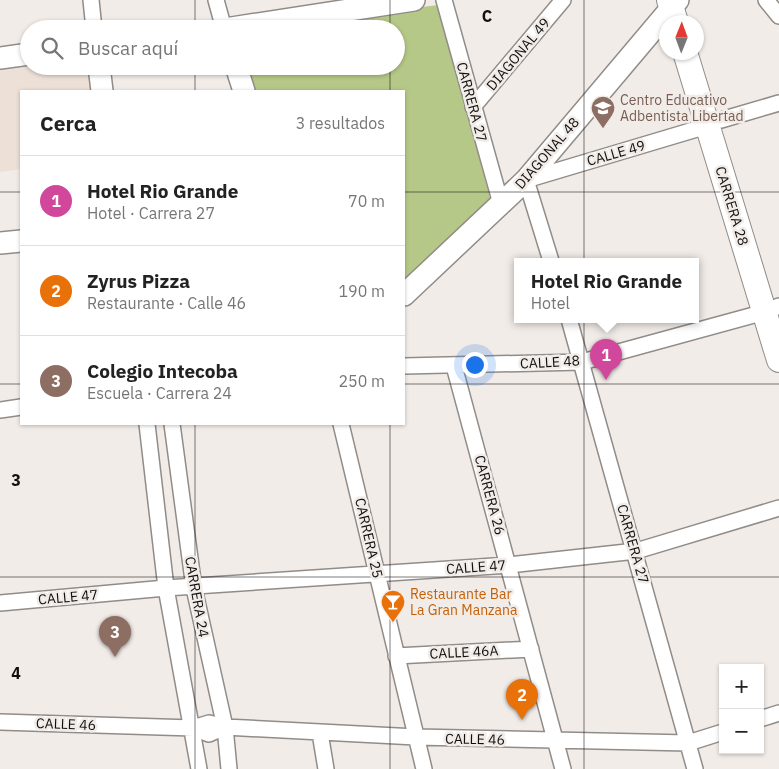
<!DOCTYPE html>
<html lang="es">
<head>
<meta charset="utf-8">
<style>
  :root { --surface:#fff; --page:#f6f6f6; --text:#222; --muted:#767676; --line:#e0e0e0; --accent:#827111 }
  body { margin:0; font-family:"IBM Plex Sans",sans-serif; background:var(--page); color:var(--text) }
  .controls { position:absolute; right:15px; bottom:15px; display:grid; overflow:hidden; border-radius:0px; box-shadow:0 1px 4px #0004 }
  .controls button { width:45px; height:45px; display:grid; place-items:center; padding:0; border:0; border-bottom:1px solid var(--line); background:var(--surface); color:var(--text); font:25px sans-serif }
  .compass { position:absolute; left:659px; top:15px; width:45px; height:45px; border-radius:50%; background:var(--surface); box-shadow:0 1px 4px #0004; rotate:1deg }
  .you { position:absolute; left:474px; top:364px; width:18px; height:18px; margin:-12px; border:4px solid #fff; border-radius:50%; background:#1a73e8; box-shadow:0 0 0 8px #1a73e833 }
  .badge { display:grid; place-items:center; width:32px; height:32px; border-radius:50%; background:var(--accent); color:#fff; font-size:16px; font-weight:700 }
  .pin { position:absolute; translate:-50% -41px; filter:drop-shadow(0 1px 2px #0008) }
  .pin::after { content:''; position:absolute; top:26px; width:18px; height:15px; background:inherit; clip-path:polygon(0 0,100% 0,50% 100%) }
  .popup { position:absolute; left:514px; top:258px; width:185px; height:65px; box-sizing:border-box; display:grid; place-content:center; border-radius:0px; background:var(--surface); filter:drop-shadow(0 1px 4px #0005); font-size:16px; white-space:nowrap; color:var(--muted) }
  .popup b { font-size:19px; color:var(--text) }
  .popup::after { content:''; position:absolute; left:50%; top:100%; margin-left:-10px; border:10px solid transparent; border-top-color:var(--surface) }
  .list { margin:0; padding:0; list-style:none }
  h2 { display:flex; justify-content:space-between; align-items:center; height:65px; margin:0; padding:0 20px; font-size:21px }
  h2 small { font-size:16px; font-weight:400; color:var(--muted) }
  .list li { display:grid; grid-template-columns:32px 1fr auto; gap:15px; align-items:center; box-sizing:border-box; height:90px; padding:0 20px; border-top:1px solid var(--line) }
  .list b { display:block; font-size:19px; white-space:nowrap }
  .list p { margin:0; font-size:16px; white-space:nowrap; color:var(--muted) }
  .list em { font-size:16px; font-style:normal; color:var(--muted) }
  .icon { flex:none; width:28px; height:28px; fill:none; stroke:currentColor; stroke-width:2; stroke-linecap:round; stroke-linejoin:round }
  .map { position:relative; flex:none; width:779px; height:769px; overflow:hidden }
  .search { position:absolute; background:var(--surface); box-shadow:0 1px 4px #0004; left:20px; top:20px; width:385px; height:55px; display:flex; align-items:center; gap:12px; box-sizing:border-box; padding:0 18px; border-radius:28px; color:var(--muted); font-size:19px }
  .panel { position:absolute; background:var(--surface); box-shadow:0 1px 4px #0004; left:20px; top:90px; width:385px; height:335px; border-radius:0px }
  .map>svg:first-child { display:block }
  .built { fill:#ece0d7 }
  .green { fill:#b5c888 }
  .lines { fill:none; stroke-linecap:round; stroke-linejoin:round }
  .street-casing { stroke:#918c88; stroke-width:18 }
  .secondary-casing { stroke:#918c88; stroke-width:24 }
  .primary-casing { stroke:#918c88; stroke-width:26 }
  .street { stroke:#fff; stroke-width:15 }
  .secondary { stroke:#fff; stroke-width:21 }
  .primary { stroke:#fff; stroke-width:24 }
  .grid { fill:none; stroke:#12100f; stroke-width:1; stroke-opacity:0.55 }
  .labels { text-anchor:middle; dominant-baseline:central; stroke-width:5; stroke-linejoin:round; paint-order:stroke }
  .street-label { font-size:14px; fill:#12100f; stroke:#f2ece8 }
  .education-label { font-size:14px; fill:#785e54; stroke:#f2ece8; text-anchor:start }
  .food-label { font-size:14px; fill:#c56008; stroke:#f2ece8; text-anchor:start }
  .grid-label { font-size:16px; text-anchor:middle; font-weight:bold; fill:#12100f; stroke:#f2ece8; stroke-width:5; stroke-linejoin:round; paint-order:stroke }
</style>
</head>
<body>
<div class="map">
<svg width="779" height="769" viewBox="0 0 779 769">
  <rect width="100%" height="100%" fill="#f2ece8"/>
  <path class="built" d="M29,66H90L93,91H21V169L0,172V69Z"/>
  <path class="green" d="M439,5L490,198L404,283V91H249L241,66H396V29H265L333,17Z"/>
  <g class="lines">
    <defs>
      <path id="street" d="M91,0L94,29
        M216,0L224,29
        M444,0L501,204
        M766,0L779,16
        M473,107L563,0
        M721,120L779,103
        M551,261L526,180L707,126
        M569,319L695,769
        M404,366L582,362L765,312L779,306
        M454,366L563,769
        M0,410L21,407
        M147,424L166,588L199,769
        M172,424L194,588L225,727L229,769
        M341,424L424,769
        M0,603L166,588L509,565L636,551L779,508
        M396,656L531,649
        M760,719L779,713
        M0,722L193,728L209,734L225,727
        M193,728L209,723L225,727L416,737L688,743L723,732
        M320,733L326,769"/>
      <path id="secondary" d="M225,29L414,0
        M0,58L29,54
        M99,66L102,91
        M236,66L244,91
        M0,243L21,241
        M404,295L526,180L678,0"/>
      <path id="primary" d="M669,0L676,22
        M685,52L779,360"/>
    </defs>
    <use href="#street" class="street-casing"/>
    <use href="#secondary" class="secondary-casing"/>
    <use href="#primary" class="primary-casing"/>
    <use href="#street" class="street"/>
    <use href="#secondary" class="secondary"/>
    <use href="#primary" class="primary"/>
  </g>
  <path class="grid" d="M195,0V29M390,0V29M584,0V769M195,66V91M390,66V91M0,192H21M404,192H779M0,384H21M404,384H779M195,424V769M390,424V769M0,577H779"/>
  <defs>
    <symbol id="school-pin" viewBox="-11 -11 22 30"><path d="M0 17L-7.5 6A9.5 9.5 0 1 1 7.5 6Z" fill="#8d6e63" stroke="#f2ece8"/><path d="M0-5L7-2L0 1L-7-2ZM-4 1L0 2.5L4 1V4Q0 6-4 4Z" fill="#fff"/></symbol>
    <symbol id="bar-pin" viewBox="-11 -11 22 30"><path d="M0 17L-7.5 6A9.5 9.5 0 1 1 7.5 6Z" fill="#e8710a" stroke="#f2ece8"/><path d="M-6-5H6L.8 .8V4.5H3.5V6h-7V4.5H-.8V.8Z" fill="#fff"/></symbol>
  </defs>
  <g fill-rule="evenodd">
    <use href="#school-pin" x="589" y="94" width="28" height="38"/>
    <use href="#bar-pin" x="379" y="588" width="28" height="38"/>
  </g>
  <g class="labels">
    <g class="street-label">
      <text transform="translate(518 54) rotate(-50)">DIAGONAL 49</text>
      <text transform="translate(472 102) rotate(75)">CARRERA 27</text>
      <text transform="translate(547 153) rotate(-49)">DIAGONAL 48</text>
      <text transform="translate(616 153) rotate(-16)">CALLE 49</text>
      <text transform="translate(732 206) rotate(73)">CARRERA 28</text>
      <text transform="translate(550 362) rotate(-3)">CALLE 48</text>
      <text transform="translate(490 495) rotate(75)">CARRERA 26</text>
      <text transform="translate(369 538) rotate(77)">CARRERA 25</text>
      <text transform="translate(633 544) rotate(74)">CARRERA 27</text>
      <text transform="translate(476 567) rotate(-4)">CALLE 47</text>
      <text transform="translate(68 597) rotate(-5)">CALLE 47</text>
      <text transform="translate(197 597) rotate(80)">CARRERA 24</text>
      <text transform="translate(464 652) rotate(-3)">CALLE 46A</text>
      <text transform="translate(66 724) rotate(2)">CALLE 46</text>
      <text transform="translate(475 739) rotate(1)">CALLE 46</text>
    </g>
    <g class="education-label">
      <text x="620" y="100">Centro Educativo<tspan x="620" dy="16">Adbentista Libertad</tspan></text>
    </g>
    <g class="food-label">
      <text x="410" y="594">Restaurante Bar<tspan x="410" dy="16">La Gran Manzana</tspan></text>
    </g>
  </g>
  <g class="grid-label">
    <text x="487" y="22">C</text>
    <text x="16" y="486">3</text>
    <text x="16" y="679">4</text>
  </g>
</svg>
<div class="controls">
<button>+</button>
<button>−</button>
</div>
<svg class="compass" viewBox="-18 -18 36 36"><path d="M0-13l5 13h-10z" fill="#e53935"/><path d="M0 13l5-13h-10z" fill="#767676"/></svg>
<div class="you"></div>
<div class="pin badge" style="left:606px;top:380px;background:#d1479c">1</div>
<div class="popup"><b>Hotel Rio Grande</b>Hotel</div>
<div class="pin badge" style="left:522px;top:720px;background:#e8710a">2</div>
<div class="pin badge" style="left:115px;top:657px;background:#8d6e63">3</div>
<div class="search"><svg class="icon" aria-label="search" viewBox="0 0 24 24"><circle cx="10" cy="10" r="6"/><path d="M15 15l6 6"/></svg>Buscar aquí</div>
<section class="panel">
<h2>Cerca<small>3 resultados</small></h2>
<ul class="list">
<li><span class="badge" style="background:#d1479c">1</span><div><b>Hotel Rio Grande</b><p>Hotel · Carrera 27</p></div><em>70 m</em></li>
<li><span class="badge" style="background:#e8710a">2</span><div><b>Zyrus Pizza</b><p>Restaurante · Calle 46</p></div><em>190 m</em></li>
<li><span class="badge" style="background:#8d6e63">3</span><div><b>Colegio Intecoba</b><p>Escuela · Carrera 24</p></div><em>250 m</em></li>
</ul>
</section>
</div>
</body>
</html>
